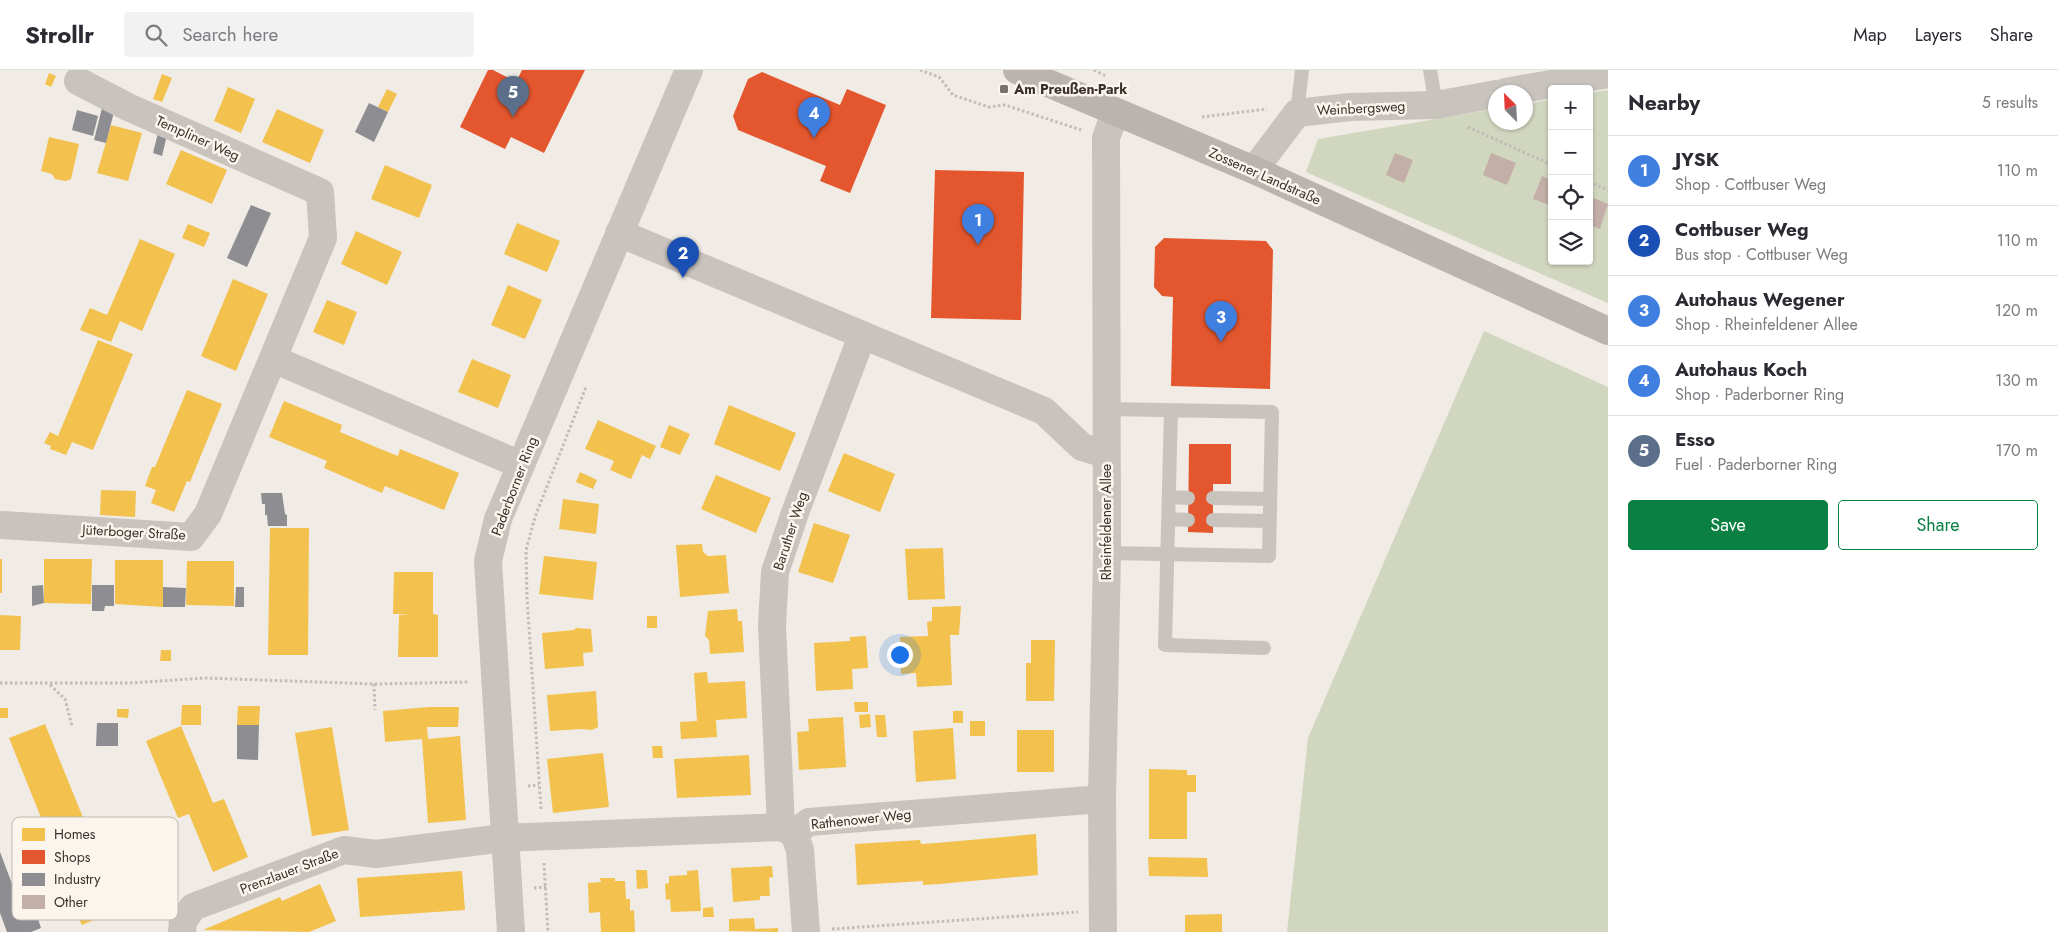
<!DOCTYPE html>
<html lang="en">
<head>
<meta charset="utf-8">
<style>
  :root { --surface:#fff; --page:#f2f2f3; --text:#2b2b33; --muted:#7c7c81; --line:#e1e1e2; --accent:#0b8043 }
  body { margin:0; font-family:Jost,sans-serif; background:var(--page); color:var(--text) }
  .controls { position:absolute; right:15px; top:15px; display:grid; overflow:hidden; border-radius:5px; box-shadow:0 1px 4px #0004 }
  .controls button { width:45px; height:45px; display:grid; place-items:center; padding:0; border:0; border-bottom:1px solid var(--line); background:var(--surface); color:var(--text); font:25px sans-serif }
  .compass { position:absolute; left:1488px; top:15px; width:45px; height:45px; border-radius:50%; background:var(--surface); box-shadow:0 1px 4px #0004; rotate:336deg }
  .you { position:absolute; left:899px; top:584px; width:18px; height:18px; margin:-12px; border:4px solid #fff; border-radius:50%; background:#1a73e8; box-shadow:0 0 0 8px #1a73e833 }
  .badge { display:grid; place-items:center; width:32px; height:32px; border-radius:50%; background:var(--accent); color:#fff; font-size:16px; font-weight:700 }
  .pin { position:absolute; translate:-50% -41px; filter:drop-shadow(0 1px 2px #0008) }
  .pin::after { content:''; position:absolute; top:26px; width:18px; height:15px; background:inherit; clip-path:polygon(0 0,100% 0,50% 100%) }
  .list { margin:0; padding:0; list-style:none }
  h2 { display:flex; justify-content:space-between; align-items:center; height:65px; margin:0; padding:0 20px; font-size:21px }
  h2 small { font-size:16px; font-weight:400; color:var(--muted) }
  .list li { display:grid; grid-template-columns:32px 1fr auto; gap:15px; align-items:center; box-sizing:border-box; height:70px; padding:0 20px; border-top:1px solid var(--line) }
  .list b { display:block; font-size:19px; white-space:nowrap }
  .list p { margin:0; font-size:16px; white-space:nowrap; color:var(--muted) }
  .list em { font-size:16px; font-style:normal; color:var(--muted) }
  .actions { display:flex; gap:10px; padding:15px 20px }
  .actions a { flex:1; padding:11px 0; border:1px solid var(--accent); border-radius:5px; text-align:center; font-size:18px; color:var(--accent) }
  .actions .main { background:var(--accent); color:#fff }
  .icon { flex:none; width:28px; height:28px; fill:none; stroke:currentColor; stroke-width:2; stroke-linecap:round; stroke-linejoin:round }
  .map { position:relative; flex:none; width:1608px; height:862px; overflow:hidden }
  header { display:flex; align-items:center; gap:30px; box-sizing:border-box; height:70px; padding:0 25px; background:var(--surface); border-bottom:1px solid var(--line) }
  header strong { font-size:24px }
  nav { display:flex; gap:28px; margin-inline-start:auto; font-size:18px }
  .search { width:350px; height:45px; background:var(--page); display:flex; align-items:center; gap:12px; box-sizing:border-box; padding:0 18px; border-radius:5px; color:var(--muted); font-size:19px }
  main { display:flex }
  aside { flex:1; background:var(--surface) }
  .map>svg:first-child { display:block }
  .green { fill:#d1d6bf }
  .homes { fill:#f2c14e }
  .shops { fill:#e4572e }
  .industry { fill:#8d8d92 }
  .building { fill:#c3afa7 }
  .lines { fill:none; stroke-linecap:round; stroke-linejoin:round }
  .path { stroke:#c2bbb6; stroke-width:3; stroke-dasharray:2.5 2.5; stroke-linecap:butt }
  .service { stroke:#c9c3be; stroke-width:14 }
  .minor { stroke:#c9c3be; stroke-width:28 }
  .secondary { stroke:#bab3ae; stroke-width:28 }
  .poi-dot { fill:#7a716c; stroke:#fbf5ee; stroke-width:2 }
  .labels { text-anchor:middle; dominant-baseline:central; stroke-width:5; stroke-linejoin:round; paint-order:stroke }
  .poi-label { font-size:14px; font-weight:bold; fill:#3b302b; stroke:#fbf5ee; text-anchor:start }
  .street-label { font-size:14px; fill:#3b302b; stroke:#fbf5ee }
  .key { fill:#fbf5ee; stroke:#c1bab4; stroke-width:1 }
  .key-label { font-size:14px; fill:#3b302b }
</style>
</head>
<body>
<header>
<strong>Strollr</strong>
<div class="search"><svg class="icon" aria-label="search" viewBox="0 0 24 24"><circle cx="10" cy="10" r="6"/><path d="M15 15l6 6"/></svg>Search here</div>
<nav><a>Map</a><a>Layers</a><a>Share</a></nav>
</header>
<main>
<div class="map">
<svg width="1608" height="862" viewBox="0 0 1608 862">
  <rect width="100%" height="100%" fill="#f0ebe5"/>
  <path class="green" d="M1608,20V233L1306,102L1318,69L1495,39L1496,52H1526V34L1552,29V191H1589V23Z
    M1484,261L1608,317V862H1287L1308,668Z"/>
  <path class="homes" d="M49,3L56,6L51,17L45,14Z
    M162,4L172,8L162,32L153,29Z
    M228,17L255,29L241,63L214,51Z
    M387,19L397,24L388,42L378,37Z
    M277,39L324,60L310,93L262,72Z
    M111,55L142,63L128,111L97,103Z
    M49,67L79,74L71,109L66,111L55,109L52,104L41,101Z
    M181,80L227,100L212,134L166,114Z
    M385,95L432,115L419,148L371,129Z
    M517,153L560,171L547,202L504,184Z
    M188,154L210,163L204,177L182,168Z
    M356,161L402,182L387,215L341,194Z
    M140,169L175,184L142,261L120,251L111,272L80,260L90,238L107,245Z
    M233,209L268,224L236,301L201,286Z
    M508,215L542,230L525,269L491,255Z
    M327,230L357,242L344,275L313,262Z
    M98,270L133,284L93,380L72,372L66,385L50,379L51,376L44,373L50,362L58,366Z
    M472,289L511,305L498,338L458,322Z
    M187,320L222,334L190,412L187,411L174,442L151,433L156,420L145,416L152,397H155Z
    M284,331L342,355L340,362L378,378L398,386L400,379L459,403L444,440L385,416L382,423L363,415L324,398L327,391L269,367Z
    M729,335L796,363L780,401L714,374Z
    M598,350L656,376L650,389L642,385L631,409L610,400L614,391L585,379Z
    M669,355L690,364L680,385L660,377Z
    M844,383L895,404L880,442L828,421Z
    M580,402L597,410L593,419L576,412Z
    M716,405L771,428L756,463L701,439Z
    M101,420L136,421L135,447L100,445Z
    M563,429L599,434L596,464L559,459Z
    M814,453L850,465L833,513L798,502Z
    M270,458H309L308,585H268Z
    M702,474L703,482L708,486L726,485L729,523L680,527L676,475Z
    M943,478L945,529L908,530L905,479Z
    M544,486L597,492L593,530L539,524Z
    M0,489H2V523H0Z
    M44,489H92L91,534L44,533Z
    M115,490H163V537L115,534Z
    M187,491H234V536L186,535Z
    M394,502H433V544L438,545V587H398L399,545L410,544H393Z
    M961,536L959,565H950L952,615L917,617L916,603L901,604L900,567L928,566L927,552L932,551V537Z
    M737,539L738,551H742L744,582L710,584L709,570L705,566L708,541Z
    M0,545L21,546L20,580H0Z
    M647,546H657V558H647Z
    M576,558L591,559L593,582L583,583L584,596L545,599L542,563L574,560Z
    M866,566L868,598L852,599L853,619L816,621L814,573L850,571V567Z
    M1031,570H1055L1054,631H1026V593H1031Z
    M161,580H171V591H160Z
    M707,602L708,613L745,611L747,648L716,650L717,667L681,669L680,652L697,651L694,603Z
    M596,621L598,657L592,660L581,659L550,661L547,625Z
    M854,632H868V642H855Z
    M182,635H201V655H181Z
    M238,636H260L259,655H237Z
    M429,637H459L458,657H427L428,669L460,666L466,750L428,753L422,669L385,672L383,641Z
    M0,638H8V648H0Z
    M117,639H129L128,648L117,647Z
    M953,641H963V653H953Z
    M870,644L871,657L860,658L859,645Z
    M875,645H885L887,667H877Z
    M843,647L846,697L799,700L797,662L809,661L808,649Z
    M970,651H985V666H970Z
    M45,654L84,750L91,747L122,825L97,837L101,847L82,855L77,845L87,840L55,762L48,765L9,668Z
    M181,656L213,733L224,729L248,787L213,802L189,744L178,748L146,671Z
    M332,657L349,760L312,766L295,663Z
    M953,658L956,709L916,712L913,661Z
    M1017,660H1054V702H1017Z
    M652,676H662L663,688H653Z
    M603,683L609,737L553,743L547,689Z
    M749,685L751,725L677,728L674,689Z
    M1149,699L1187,700V705H1196V722H1187V769H1149Z
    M1036,764L1038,805L939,814L923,815V811L857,815L855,774L920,770L921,774L937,773Z
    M1148,787L1207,788L1208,807L1149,806Z
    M772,796L773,807L769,808L770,826H760V830L733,832L731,798Z
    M636,800H647L648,818L637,819Z
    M698,800L701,841L671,842L670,829L666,830L665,814L669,813V806L687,805V801Z
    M462,801L465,840L360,847L357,808Z
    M600,808H615V811H625L626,829H630V841L634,840L635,862H601L600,842L589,843L588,813L601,812Z
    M320,814L336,851L309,862L203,860L280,827L282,831Z
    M713,837L714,847H703V838Z
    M1222,844V862H1185V845Z
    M754,848L755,859L778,858V862L729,861V849Z"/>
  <path class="shops" d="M488,0H493L516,12L522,0H585L544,83L511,67L505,79L460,57Z
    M762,2L840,35L847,19L886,35L850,123L820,111L826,96L738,60L733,46L748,9Z
    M935,100L1024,102L1021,250L931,248Z
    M1164,168L1266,171L1273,180L1270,319L1171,316L1173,227L1162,226L1154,217L1155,177Z
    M1189,374H1231V414H1213V463L1188,462Z"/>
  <path class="industry" d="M369,33L388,42L374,72L355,62Z
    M102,38L114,42L106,73L94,70Z
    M77,40L98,46L93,66L72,60Z
    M158,63L167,65L162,86L153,83Z
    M251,135L271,143L247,197L227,188Z
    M261,423H282L285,444L287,445V456H268L267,445H265V434H262Z
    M43,515L44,533L32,536V516Z
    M92,515H114V536H105L104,541H92Z
    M163,517L186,518L185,537H163Z
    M236,517H244V537H235Z
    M97,653H118V676H96Z
    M237,655H259L258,690L237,689Z
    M0,782L25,848L36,843L41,858L31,862H7L0,843Z"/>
  <path class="building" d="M1395,83L1413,90L1404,113L1386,105Z
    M1491,83L1516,93L1507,115L1483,105Z
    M1542,106L1552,110V136L1533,129Z
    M1591,127L1608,134L1600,159L1589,155V133Z"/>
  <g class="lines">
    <path class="path" d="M920,0L939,7L953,25L989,37L1005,35L1081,60
      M1094,0L1106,6
      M1202,47L1267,39
      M1468,57L1552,95
      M1589,112L1608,120
      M0,613H130L205,608L374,614L469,612
      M374,614L375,640
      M50,615L65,629L72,656
      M528,716L539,715
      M541,739L527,527L526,480L535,447L586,317
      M544,793L548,862
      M534,818L546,817
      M832,859L1078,842"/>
    <path class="service" d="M1430,0L1436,35
      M1297,43L1302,0
      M1106,339L1272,342L1269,486L1107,483
      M1171,340L1165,575L1264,578
      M1169,427L1188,428
      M1213,428L1270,429
      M1169,449L1188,450
      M1213,450L1270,451"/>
    <path class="minor" d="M1505,22L1608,4
      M1254,100L1297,43L1350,37L1436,35L1496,24
      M619,163L1044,341L1082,377L1106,384
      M273,289L521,395
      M3,455L191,467L208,444L323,168L320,122L128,37L78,11
      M781,757L772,555L775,502L796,440L862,266
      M794,763L809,752L1102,729
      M794,763L800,780L806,862
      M182,862L183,851L193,837L344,780L376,784L504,768L781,757L794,763
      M511,862L488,491L498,449L689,0
      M1103,862L1102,729L1107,483L1106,68L1115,43"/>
    <path class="secondary" d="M1017,0L1254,100L1608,261"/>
  </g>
  <rect class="poi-dot" x="999" y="14" width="10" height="10" rx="2.5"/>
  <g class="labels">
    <g class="poi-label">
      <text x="1014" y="19">Am Preußen-Park</text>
    </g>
    <g class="street-label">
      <text transform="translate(1361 38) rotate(-3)">Weinbergsweg</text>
      <text transform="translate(198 68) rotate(24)">Templiner Weg</text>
      <text transform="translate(1265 106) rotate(24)">Zossener Landstraße</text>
      <text transform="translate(514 416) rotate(-69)">Paderborner Ring</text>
      <text transform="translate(1106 452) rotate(-90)">Rheinfeldener Allee</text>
      <text transform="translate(790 461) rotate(-72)">Baruther Weg</text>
      <text transform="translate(134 462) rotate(3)">Jüterboger Straße</text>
      <text transform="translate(861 749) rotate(-6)">Rathenower Weg</text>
      <text transform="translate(289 801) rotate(-21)">Prenzlauer Straße</text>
    </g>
  </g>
  <rect x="12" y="747" width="166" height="103" rx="8" class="key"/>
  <rect x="22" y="758" width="23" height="13" fill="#f2c14e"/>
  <rect x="22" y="780" width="23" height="14" fill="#e4572e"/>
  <rect x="22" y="803" width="23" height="13" fill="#8d8d92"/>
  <rect x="22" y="825" width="23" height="14" fill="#c3afa7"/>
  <g class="key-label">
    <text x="54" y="769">Homes</text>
    <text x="54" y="792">Shops</text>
    <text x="54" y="814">Industry</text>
    <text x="54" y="837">Other</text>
  </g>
</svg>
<div class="controls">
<button>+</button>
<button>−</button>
<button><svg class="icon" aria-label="locate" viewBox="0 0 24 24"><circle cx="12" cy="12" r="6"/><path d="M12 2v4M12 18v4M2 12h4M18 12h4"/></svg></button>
<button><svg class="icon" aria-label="layers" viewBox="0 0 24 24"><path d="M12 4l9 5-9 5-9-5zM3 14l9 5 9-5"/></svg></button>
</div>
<svg class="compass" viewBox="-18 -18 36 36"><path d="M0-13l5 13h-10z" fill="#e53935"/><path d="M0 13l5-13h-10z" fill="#7c7c81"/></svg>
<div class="you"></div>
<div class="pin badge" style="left:978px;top:175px;background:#3f7fe0">1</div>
<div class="pin badge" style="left:683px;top:208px;background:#1a4fb4">2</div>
<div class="pin badge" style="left:1221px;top:272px;background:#3f7fe0">3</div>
<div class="pin badge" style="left:814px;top:68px;background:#3f7fe0">4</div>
<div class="pin badge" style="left:513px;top:47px;background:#5c6f8a">5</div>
</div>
<aside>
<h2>Nearby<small>5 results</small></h2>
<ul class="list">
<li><span class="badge" style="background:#3f7fe0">1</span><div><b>JYSK</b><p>Shop · Cottbuser Weg</p></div><em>110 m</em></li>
<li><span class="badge" style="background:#1a4fb4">2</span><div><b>Cottbuser Weg</b><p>Bus stop · Cottbuser Weg</p></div><em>110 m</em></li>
<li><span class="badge" style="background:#3f7fe0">3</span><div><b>Autohaus Wegener</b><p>Shop · Rheinfeldener Allee</p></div><em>120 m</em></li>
<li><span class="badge" style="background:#3f7fe0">4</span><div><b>Autohaus Koch</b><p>Shop · Paderborner Ring</p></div><em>130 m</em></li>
<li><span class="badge" style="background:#5c6f8a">5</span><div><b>Esso</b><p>Fuel · Paderborner Ring</p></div><em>170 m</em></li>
</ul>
<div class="actions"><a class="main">Save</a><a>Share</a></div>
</aside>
</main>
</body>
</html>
